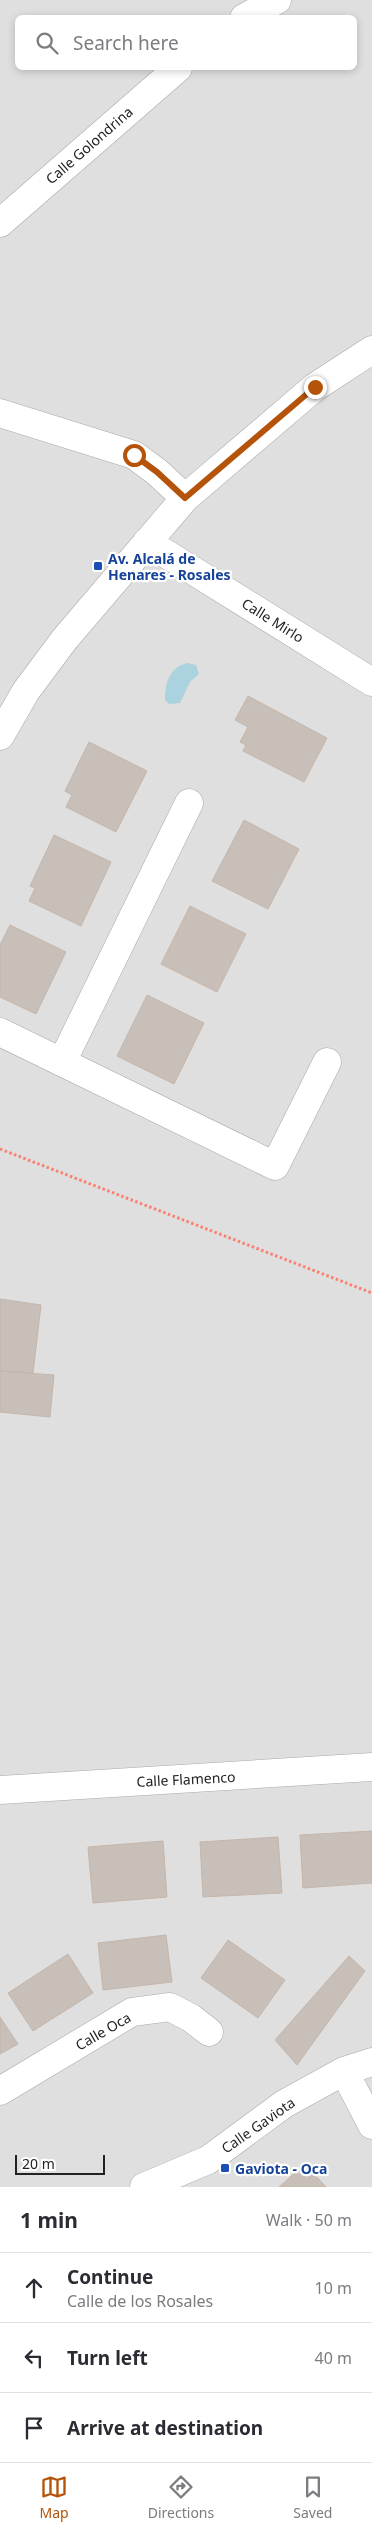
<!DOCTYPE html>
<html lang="en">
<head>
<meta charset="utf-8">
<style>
  :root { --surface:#fff; --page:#f7f7f7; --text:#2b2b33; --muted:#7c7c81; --line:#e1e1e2; --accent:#b45309 }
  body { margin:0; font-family:"Noto Sans",sans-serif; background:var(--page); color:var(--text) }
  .scale { position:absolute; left:15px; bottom:12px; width:90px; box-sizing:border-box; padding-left:5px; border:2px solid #222; border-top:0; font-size:14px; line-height:18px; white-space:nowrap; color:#222; -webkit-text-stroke:4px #fff; paint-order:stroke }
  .stop { position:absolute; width:15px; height:15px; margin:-11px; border:4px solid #b45309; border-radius:50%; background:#fff }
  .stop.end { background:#b45309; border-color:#fff; box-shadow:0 1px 5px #0008 }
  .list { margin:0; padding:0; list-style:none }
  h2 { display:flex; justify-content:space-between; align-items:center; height:65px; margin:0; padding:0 20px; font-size:21px }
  h2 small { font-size:16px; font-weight:400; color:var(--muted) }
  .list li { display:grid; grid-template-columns:32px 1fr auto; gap:15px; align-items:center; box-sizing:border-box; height:70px; padding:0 20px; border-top:1px solid var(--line) }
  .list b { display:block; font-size:19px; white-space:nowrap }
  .list p { margin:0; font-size:16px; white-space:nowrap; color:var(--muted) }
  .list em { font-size:16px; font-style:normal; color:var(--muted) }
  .icon { flex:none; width:28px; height:28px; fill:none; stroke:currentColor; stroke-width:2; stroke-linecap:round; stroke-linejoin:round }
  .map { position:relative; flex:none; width:372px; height:2187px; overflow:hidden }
  .search { position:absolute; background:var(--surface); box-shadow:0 2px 8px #0003; left:15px; right:15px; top:15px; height:55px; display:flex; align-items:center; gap:12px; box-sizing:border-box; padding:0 18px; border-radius:8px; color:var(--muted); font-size:19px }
  .sheet { height:275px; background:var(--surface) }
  nav { display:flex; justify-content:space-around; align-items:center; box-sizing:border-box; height:70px; border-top:1px solid var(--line); background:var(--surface); font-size:14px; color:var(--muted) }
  nav a { display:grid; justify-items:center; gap:2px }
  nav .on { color:var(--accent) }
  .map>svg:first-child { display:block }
  .residential { fill:#e0dfdf; fill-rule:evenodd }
  .water { fill:#aad3df }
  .building { fill:#c7bfb8; stroke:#c4b6ab }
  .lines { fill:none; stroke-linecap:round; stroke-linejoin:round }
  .minor-casing { stroke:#a9a9a9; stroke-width:29 }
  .path { stroke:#fa8072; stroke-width:3; stroke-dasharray:2.5 2.5; stroke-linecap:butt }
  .minor { stroke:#fff; stroke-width:28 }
  .route { stroke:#b45309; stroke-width:6 }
  .transit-dot { fill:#1a4fb4; stroke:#fff; stroke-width:2 }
  .labels { text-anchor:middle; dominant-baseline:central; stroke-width:4.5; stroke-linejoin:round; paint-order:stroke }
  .street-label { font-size:14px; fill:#222; stroke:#fff }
  .transit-label { font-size:14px; font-weight:bold; fill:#164399; stroke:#fff; text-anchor:start }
</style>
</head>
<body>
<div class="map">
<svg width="372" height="2187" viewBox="0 0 372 2187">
  <rect width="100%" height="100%" fill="#f2efe9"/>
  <path class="residential" d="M0,0H372V2187H0ZM18,18H354V68H18Z"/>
  <path class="water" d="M187,663L196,665L199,674L190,682L180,703L169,704L165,700C165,683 169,668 187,663Z"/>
  <path class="building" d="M248,696L327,738L304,782L243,751L246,745L240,742L248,727L235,720Z
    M89,742L147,771L116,832L66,807L72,795L65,791Z
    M244,820L299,849L268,909L212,881Z
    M54,835L111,862L81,926L29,901L35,888L30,886Z
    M190,906L246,934L217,992L161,964Z
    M10,925L66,952L36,1014L0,997V945Z
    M147,995L204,1023L174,1084L117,1056Z
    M0,1299L41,1305L33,1373L0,1371Z
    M0,1371L54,1375L50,1417L0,1412Z
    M372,1831V1883L303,1888L300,1835Z
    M278,1837L282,1893L203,1897L200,1842Z
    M163,1841L167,1897L93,1903L88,1847Z
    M166,1935L172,1982L103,1990L98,1943Z
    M228,1940L285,1980L258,2018L201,1978Z
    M68,1954L93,1993L33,2031L8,1993Z
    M349,1956L365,1971L297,2065L275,2040Z
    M0,2017L18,2044L0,2054Z
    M305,2164L326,2187H279Z"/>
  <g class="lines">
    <defs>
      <path id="minor" d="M244,18L277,0
        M0,223L178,68
        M0,413L134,455L157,472L185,498
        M147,542L372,682
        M0,736L26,691L64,640L185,498L315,387L372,350
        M0,1032L275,1166L327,1062
        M62,1062L189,803
        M0,1790L372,1767
        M344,2071L372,2125
        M0,2091L132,2012L170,2007L191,2018L209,2032
        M144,2187L208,2160L284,2104L344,2071L372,2062"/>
    </defs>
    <use href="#minor" class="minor-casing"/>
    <path class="path" d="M0,1149L372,1293"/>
    <use href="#minor" class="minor"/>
  </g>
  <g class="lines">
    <path class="route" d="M134,455L157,472L185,498L315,387"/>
  </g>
  <g class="transit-dot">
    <rect x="93" y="561" width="10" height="10" rx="2.5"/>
    <rect x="220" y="2163" width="10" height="10" rx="2.5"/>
  </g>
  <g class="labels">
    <g class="street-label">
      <text transform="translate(89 145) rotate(-41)">Calle Golondrina</text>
      <text transform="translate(273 620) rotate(32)">Calle Mirlo</text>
      <text transform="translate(186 1779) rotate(-3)">Calle Flamenco</text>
      <text transform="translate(103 2031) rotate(-30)">Calle Oca</text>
      <text transform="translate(258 2125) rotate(-35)">Calle Gaviota</text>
    </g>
    <g class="transit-label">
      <text x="108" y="558">Av. Alcalá de<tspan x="108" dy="16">Henares - Rosales</tspan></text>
      <text x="235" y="2168">Gaviota - Oca</text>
    </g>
  </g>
</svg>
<div class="scale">20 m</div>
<div class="stop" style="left:134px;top:455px"></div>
<div class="stop end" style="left:315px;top:387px"></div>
<div class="search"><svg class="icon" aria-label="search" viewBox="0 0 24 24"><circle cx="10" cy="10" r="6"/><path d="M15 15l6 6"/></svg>Search here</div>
</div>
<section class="sheet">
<h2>1 min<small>Walk · 50 m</small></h2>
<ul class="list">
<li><svg class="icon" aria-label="ahead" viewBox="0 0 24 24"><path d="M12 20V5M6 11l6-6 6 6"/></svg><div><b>Continue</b><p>Calle de los Rosales</p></div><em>10 m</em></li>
<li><svg class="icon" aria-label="left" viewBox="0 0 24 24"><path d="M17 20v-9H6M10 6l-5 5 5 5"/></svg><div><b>Turn left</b></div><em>40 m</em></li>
<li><svg class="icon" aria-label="arrive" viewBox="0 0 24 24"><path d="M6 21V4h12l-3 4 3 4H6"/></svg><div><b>Arrive at destination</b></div></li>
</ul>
</section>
<nav>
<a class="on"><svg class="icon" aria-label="map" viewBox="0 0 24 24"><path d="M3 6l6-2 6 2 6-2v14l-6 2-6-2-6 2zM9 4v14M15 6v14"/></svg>Map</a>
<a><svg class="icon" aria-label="directions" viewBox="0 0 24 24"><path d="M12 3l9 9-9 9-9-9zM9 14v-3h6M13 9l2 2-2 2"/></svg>Directions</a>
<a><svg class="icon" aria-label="saved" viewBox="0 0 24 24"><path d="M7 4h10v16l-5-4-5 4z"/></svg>Saved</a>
</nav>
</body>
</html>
